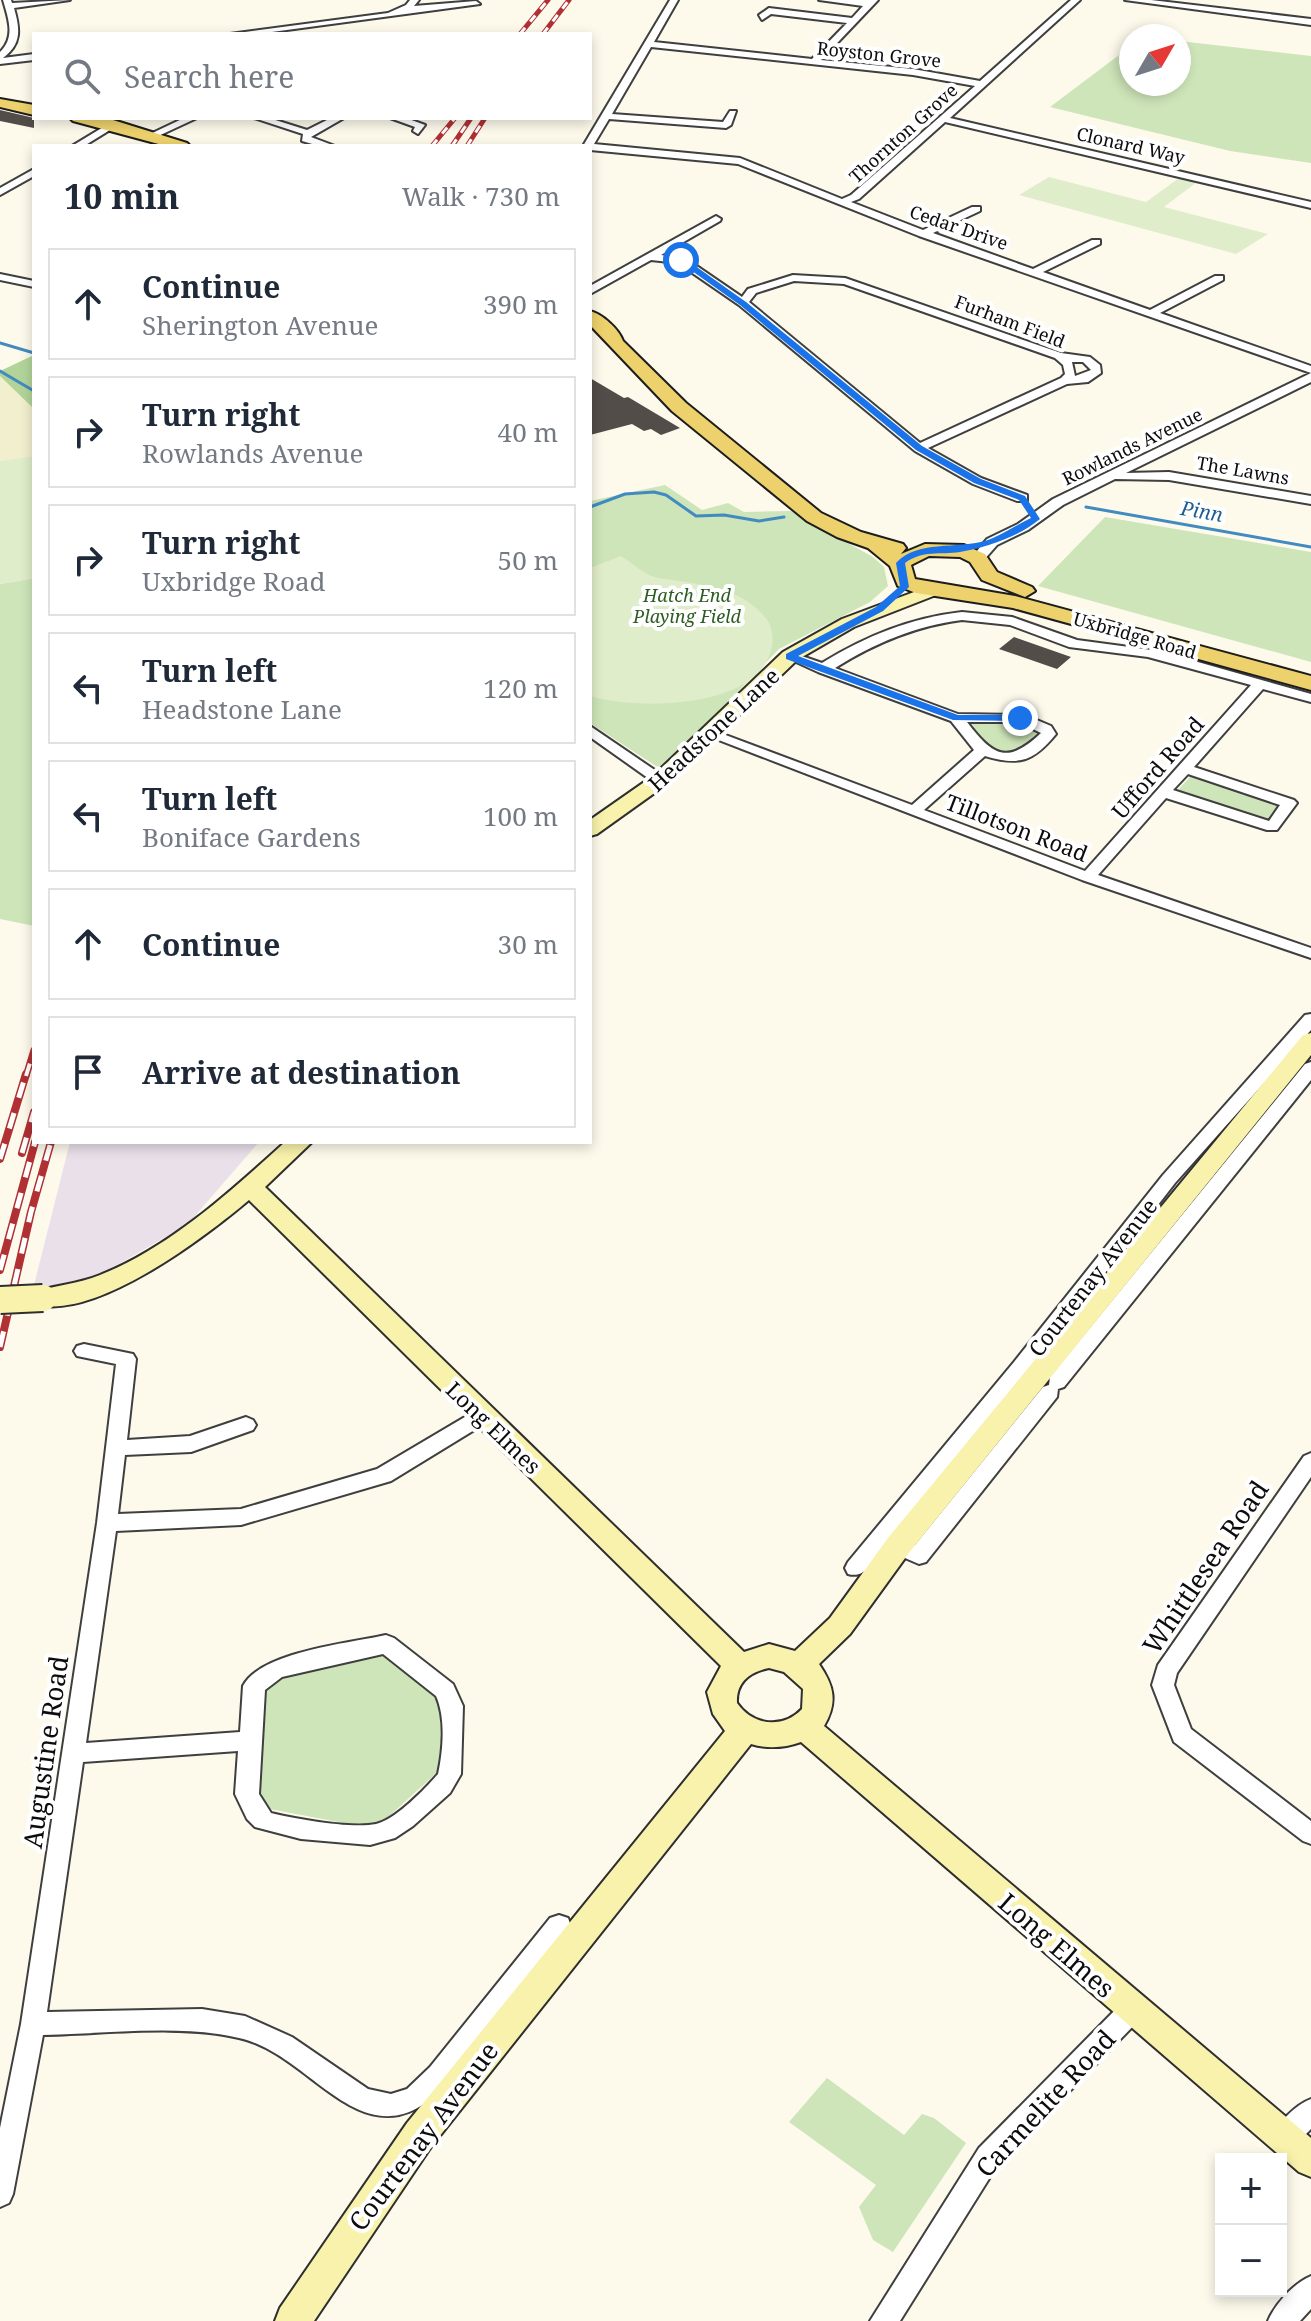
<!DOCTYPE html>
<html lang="en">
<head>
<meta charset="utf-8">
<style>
  :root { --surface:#fff; --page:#f2f2f3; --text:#1f2937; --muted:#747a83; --line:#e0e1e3 }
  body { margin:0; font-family:"Noto Serif",serif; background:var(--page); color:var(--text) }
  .controls { position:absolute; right:24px; bottom:24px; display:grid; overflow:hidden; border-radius:0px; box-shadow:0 4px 12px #0003 }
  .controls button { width:72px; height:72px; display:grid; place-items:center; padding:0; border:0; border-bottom:2px solid var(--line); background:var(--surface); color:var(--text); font:40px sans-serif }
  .compass { position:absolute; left:1119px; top:24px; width:72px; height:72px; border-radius:50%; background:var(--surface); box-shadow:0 4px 12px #0003; rotate:51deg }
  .stop { position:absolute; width:24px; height:24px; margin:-18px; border:6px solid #1a73e8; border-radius:50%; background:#fff }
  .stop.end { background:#1a73e8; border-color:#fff; box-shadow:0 2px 8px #0008 }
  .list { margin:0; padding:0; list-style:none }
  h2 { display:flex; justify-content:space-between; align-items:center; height:104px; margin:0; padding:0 32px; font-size:34px }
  h2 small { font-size:26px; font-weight:400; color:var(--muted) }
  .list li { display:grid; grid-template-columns:52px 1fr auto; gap:24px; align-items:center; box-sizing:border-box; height:112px; margin:0 16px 16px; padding:0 16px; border:2px solid var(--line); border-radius:0px }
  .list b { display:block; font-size:30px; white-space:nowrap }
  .list p { margin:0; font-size:26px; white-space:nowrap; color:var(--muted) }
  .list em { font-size:26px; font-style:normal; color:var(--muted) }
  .icon { flex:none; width:44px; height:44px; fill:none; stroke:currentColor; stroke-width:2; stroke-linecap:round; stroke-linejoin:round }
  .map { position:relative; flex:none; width:1311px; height:2321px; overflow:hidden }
  .search { position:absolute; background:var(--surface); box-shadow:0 4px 12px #0003; left:32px; top:32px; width:560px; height:88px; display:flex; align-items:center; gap:20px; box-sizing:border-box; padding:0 28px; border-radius:0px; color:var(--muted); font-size:30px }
  .panel { position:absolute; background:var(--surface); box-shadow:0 4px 12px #0003; left:32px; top:144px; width:560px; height:1000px; border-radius:0px }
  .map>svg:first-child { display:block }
  .industrial { fill:#e9e0ea }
  .farmland { fill:#f1efce }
  .green { fill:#cee5b9 }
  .forest { fill:#b2d499 }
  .pitch { fill:#e0edca }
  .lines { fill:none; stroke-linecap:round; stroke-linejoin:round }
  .stream { stroke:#428bc1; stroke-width:3 }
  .building { fill:#534d49 }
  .street-casing { stroke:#3f3f3f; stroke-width:4 }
  .secondary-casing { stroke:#2e2e2e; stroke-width:4 }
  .primary-casing { stroke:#1d1d1d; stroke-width:4 }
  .street { fill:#fff; fill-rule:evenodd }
  .secondary { fill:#f8f2ac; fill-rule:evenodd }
  .primary { fill:#edd16c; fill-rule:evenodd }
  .rail-far2-casing { stroke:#b03033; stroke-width:5 }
  .rail-far1-casing { stroke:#b03033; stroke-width:7 }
  .rail-casing { stroke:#b03033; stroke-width:8 }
  .rail-far2 { stroke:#fff; stroke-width:3; stroke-dasharray:8; stroke-linecap:butt }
  .rail-far1 { stroke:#fff; stroke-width:4; stroke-dasharray:13; stroke-linecap:butt }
  .rail { stroke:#fff; stroke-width:5; stroke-dasharray:16; stroke-linecap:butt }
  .secondary-bridge-casing { stroke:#2e2e2e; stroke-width:30; stroke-linecap:butt }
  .secondary-bridge { stroke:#f8f2ac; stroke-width:26 }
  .route { fill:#1a73e8 }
  .labels { text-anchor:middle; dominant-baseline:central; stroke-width:8; stroke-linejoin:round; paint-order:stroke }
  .far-street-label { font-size:18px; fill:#0c0c0c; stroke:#fff }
  .far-park-label { font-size:18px; font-style:italic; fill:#2d5d22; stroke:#fff }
  .far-water-label { font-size:20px; font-style:italic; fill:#205e92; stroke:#fff }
  .street-label { font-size:22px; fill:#0c0c0c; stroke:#fff }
  .near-street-label { font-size:26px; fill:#0c0c0c; stroke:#fff }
</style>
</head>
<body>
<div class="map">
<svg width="1311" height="2321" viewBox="0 0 1311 2321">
  <rect width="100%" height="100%" fill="#fdfaec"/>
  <path class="industrial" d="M70,1142H259L188,1224L86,1283L33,1289Z"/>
  <path class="farmland" d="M0,376L34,409V456L0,461Z"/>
  <path class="green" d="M1179,41L1311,56V163L1230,151L1050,107L1131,46V84H1179Z
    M665,485L702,510L728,503L744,512L791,511L873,557L884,567L888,586L870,602L779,649L662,770L590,723V501Z
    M1105,517L1311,552V662L1038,586Z
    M34,578V926L0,919V584Z
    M1009,722L1039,730C1036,751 1010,760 992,749C984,744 977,731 971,723Z
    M1192,775L1280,804L1266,822L1176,792Z
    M380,1650L439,1696L442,1768L375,1829L254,1806L265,1682Z
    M827,2078L904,2135L922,2114L934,2118L966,2143L893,2252L873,2240L859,2207L876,2185L789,2122Z"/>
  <path class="forest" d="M34,355V409L0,376V371Z"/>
  <path class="pitch" d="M1049,177L1146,202L1179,178L1197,182L1164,207L1268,234L1236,254L1019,195Z
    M34,456V578L0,584V461Z
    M621,556C632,563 646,576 658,578C695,584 738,585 764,616C773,626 774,639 771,650C756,710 636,710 590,696V568Z"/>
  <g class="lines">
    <path class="stream" d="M0,343L34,353
      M0,371L34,391
      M590,507L625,494L654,492L666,495L696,516L724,515L759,521L784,517
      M1086,507L1311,547"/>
  </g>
  <path class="building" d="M0,110L34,118V128L0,121Z
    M590,378L624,398L628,397L680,428L661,435L651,429L644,431L632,424L590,435Z
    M1014,637L1071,657L1057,669L999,649Z"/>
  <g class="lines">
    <defs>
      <path id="street" d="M3,0H11L12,3L70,0L14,8C20,29 22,44 3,58L34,54V60L0,64V52C16,37 8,18 3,0Z
        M410,0H419L414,6L476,1L480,4L257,34H230L388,13L406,5Z
        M670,0H678L654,42L812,59L847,23L771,14L762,20L759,15L769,8L852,18L863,6L819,0H878L821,60L913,69L980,81L1071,0H1080L950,118L1311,202V208L945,122L859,199L851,202L923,230L972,207H980V211L933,233L1033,269L1092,240H1100V244L1043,272L1150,310L1215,276H1223V280L1160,313L1311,366V382L1126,473L1169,472L1311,496V504L1169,480L1115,479L1063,505L1028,530L997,545L983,561H973L971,558L987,539L1018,524L1053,499L1311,373L919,236L738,164L590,150V146H583ZM651,47L913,75L975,86L851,195L842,199L740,158L594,144L609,119L726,128L731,125L736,111H730L723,122L612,114Z
        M1125,0H1151L1311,19V25Z
        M184,118H197L154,138L146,136Z
        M254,118H269L307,130L331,118H344L311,137L335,146H319L302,141L303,134Z
        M390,118H406L425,125L418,134L413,131L415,127Z
        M110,123L118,125L84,146H72Z
        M34,169V176L0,195V188Z
        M716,216L721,219L720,221L661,255L685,258L742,297L748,289L793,275L845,278L1061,353L1090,357L1100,365L1101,373L1088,382L1067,384L928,448L981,478L1027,495V501H1017L973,484L915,451L739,305L678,263L651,260L590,294V286ZM794,281L844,284L1055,358L1063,365L1065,374L1061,378L920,443L749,302L756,293ZM1072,362H1083L1091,370L1075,376Z
        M0,274L34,281V287L0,280Z
        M962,612L1012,617L1077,640L1159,651L1311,694V702L1263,689L1194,767L1294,800L1297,803L1277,830H1267L1166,798L1098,875L1311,948V958L1082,880L703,734L705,731H715L912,805L974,750L951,721L818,672L783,656L790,652L822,663C866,636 910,618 962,612ZM962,620L1010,625L1069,647L1148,657L1251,685L1085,871L924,810L985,756C1019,766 1033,762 1056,734L1051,726L1025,715L958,714L835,668C875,643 915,626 962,620ZM967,722H1018L1041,733C1007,765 993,756 967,722ZM1188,774L1280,805L1269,821L1173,790Z
        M590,726L665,777V783H655L590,737Z
        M1311,1014V1030L1175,1183L1028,1372L894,1536L915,1545L1043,1387L1049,1385L1050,1377L1305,1064L1311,1062V1080L1064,1387L1058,1389L1057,1397L926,1562L919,1564L884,1549C874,1561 865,1579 848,1574L845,1568L848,1562L1014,1362L1163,1175L1305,1015Z
        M84,1344L133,1354L136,1359L127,1440L190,1436L246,1417L253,1420L256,1425L253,1430L191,1452L125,1455L118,1514L241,1509L377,1469L475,1411H489L492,1416L489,1421L391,1481L241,1525L116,1531L86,1743L240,1732L243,1686C260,1652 350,1643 386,1635L394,1638L453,1684L463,1706L461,1774L450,1793L413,1826L395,1838L370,1845L301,1839L255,1827L247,1819L235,1794L238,1751L83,1762L47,2012L202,2009L245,2016L292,2037L368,2089L391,2094L407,2089L430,2067L550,1918L559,1915L568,1918L571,1926L457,2072L467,2078L471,2086L467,2094L458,2098L441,2090C363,2166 313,2054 239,2038C181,2024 104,2034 43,2035L13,2194L9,2203L0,2207V2128L21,2024L97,1523L116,1364L77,1356L74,1351L77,1346ZM383,1654L436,1696C446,1718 443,1751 438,1774C425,1789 395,1820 376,1824C352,1829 296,1819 271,1813L259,1794L265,1690L282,1677Z
        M1311,1453V1477L1177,1673L1174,1685L1191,1729L1311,1821V1844L1303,1841L1174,1742L1152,1685L1158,1665L1304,1456Z
        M1132,1999L1141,2002L1144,2010L1141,2018L997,2166L900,2321H870L979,2148L1123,2002Z
        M1311,2099V2129L1293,2147L1284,2150L1275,2147L1271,2138C1278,2123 1295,2105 1311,2099Z
        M1311,2276V2309L1300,2321H1268C1275,2304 1294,2283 1311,2276Z"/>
      <path id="secondary" d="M930,586L939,591L936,595L854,627L797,660L667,784L597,834L590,836V820L653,776L783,652L842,619Z
        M1311,1033V1055L908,1554L850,1634L819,1664C834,1686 838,1702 824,1726L1311,2138V2177L1299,2172L801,1742C784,1748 768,1749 751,1744L431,2147L314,2321H275L280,2308L407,2123L725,1731L713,1714L707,1692L721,1666L249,1200C205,1237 94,1322 34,1304L30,1298L34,1292C56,1285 78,1284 100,1275C170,1247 230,1192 285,1142H312L265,1187L744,1652L769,1644L795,1651L830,1618L888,1538L1303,1035ZM769,1668L784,1672L803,1689L802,1709C783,1729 753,1726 737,1703C736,1682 750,1672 769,1668Z"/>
      <path id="primary" d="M0,99L34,105V115L0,107Z
        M70,118L113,120L187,143L190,146H166L73,121Z
        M590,311C602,314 619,329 623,341L686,403L821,513L861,532L903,544L906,548L901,554L925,544L964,545L985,554L997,572L1032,587L1035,591L1025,597L982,580L970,562L960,557L929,556L911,565L915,579L1015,596L1311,676V690L1013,608L916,593L898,586L890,566L868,548L837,537L807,521L672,411L590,325Z"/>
    </defs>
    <use href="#street" class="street-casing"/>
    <use href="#secondary" class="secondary-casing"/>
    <use href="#primary" class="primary-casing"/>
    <use href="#street" class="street"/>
    <use href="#secondary" class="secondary"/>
    <use href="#primary" class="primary"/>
    <defs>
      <path id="rail-far2" d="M520,34L548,0
        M543,34L569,0
        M432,146L455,118
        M452,146L471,118
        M467,146L485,118"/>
      <path id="rail-far1" d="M26,1076L34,1050"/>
      <path id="rail" d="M22,1153L34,1112
        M0,1159L26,1074
        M0,1270L35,1142
        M0,1347L31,1212L51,1142"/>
    </defs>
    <use href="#rail-far2" class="rail-far2-casing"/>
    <use href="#rail-far1" class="rail-far1-casing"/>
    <use href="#rail" class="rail-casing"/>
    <use href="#rail-far2" class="rail-far2"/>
    <use href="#rail-far1" class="rail-far1"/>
    <use href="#rail" class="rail"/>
    <defs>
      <path id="secondary-bridge" d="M0,1300L43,1298"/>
    </defs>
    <use href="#secondary-bridge" class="secondary-bridge-casing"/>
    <use href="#secondary-bridge" class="secondary-bridge"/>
  </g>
  <path class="route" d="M678,258H684L746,302L922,446L981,479L1025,496L1040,519C1018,537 988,547 960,552C940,555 922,550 905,563L909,587L883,611L798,656L958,715H1020L1024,716V721L953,720L786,659V654L876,607L900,586L896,563C917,540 957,549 985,541C1001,536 1016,525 1031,518L1019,500L974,483L916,450L740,305L678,261Z"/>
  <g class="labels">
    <g class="far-street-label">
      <text transform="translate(879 54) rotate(6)">Royston Grove</text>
      <text transform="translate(903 133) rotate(-42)">Thornton Grove</text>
      <text transform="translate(1131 145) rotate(13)">Clonard Way</text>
      <text transform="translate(959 227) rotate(19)">Cedar Drive</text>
      <text transform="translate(1010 321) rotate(21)">Furham Field</text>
      <text transform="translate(1132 446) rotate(-26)">Rowlands Avenue</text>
      <text transform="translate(1243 470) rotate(10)">The Lawns</text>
      <text transform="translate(1135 635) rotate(16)">Uxbridge Road</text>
    </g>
    <g class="far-park-label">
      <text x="687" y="595">Hatch End<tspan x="687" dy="21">Playing Field</tspan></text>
    </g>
    <g class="far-water-label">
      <text transform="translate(1202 511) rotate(10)">Pinn</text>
    </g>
    <g class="street-label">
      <text transform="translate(713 729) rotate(-43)">Headstone Lane</text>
      <text transform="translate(1157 767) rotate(-49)">Ufford Road</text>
      <text transform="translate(1017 827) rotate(21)">Tillotson Road</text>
      <text transform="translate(1092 1277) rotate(-52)">Courtenay Avenue</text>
      <text transform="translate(494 1427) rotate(44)">Long Elmes</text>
    </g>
    <g class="near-street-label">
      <text transform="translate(1205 1567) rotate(-56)">Whittlesea Road</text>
      <text transform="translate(45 1752) rotate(-82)">Augustine Road</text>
      <text transform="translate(1057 1945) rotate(41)">Long Elmes</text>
      <text transform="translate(1045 2103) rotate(-47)">Carmelite Road</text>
      <text transform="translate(423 2136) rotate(-53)">Courtenay Avenue</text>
    </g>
  </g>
</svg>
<div class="controls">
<button>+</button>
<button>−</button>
</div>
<svg class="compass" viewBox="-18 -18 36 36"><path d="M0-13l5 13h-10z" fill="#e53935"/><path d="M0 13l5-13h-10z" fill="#747a83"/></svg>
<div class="stop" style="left:681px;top:260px"></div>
<div class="stop end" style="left:1020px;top:718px"></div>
<div class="search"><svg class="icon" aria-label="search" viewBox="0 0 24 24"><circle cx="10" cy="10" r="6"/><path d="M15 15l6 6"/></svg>Search here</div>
<section class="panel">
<h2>10 min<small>Walk · 730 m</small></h2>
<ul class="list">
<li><svg class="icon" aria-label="ahead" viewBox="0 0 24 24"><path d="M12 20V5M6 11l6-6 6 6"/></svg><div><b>Continue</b><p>Sherington Avenue</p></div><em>390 m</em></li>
<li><svg class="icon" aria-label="right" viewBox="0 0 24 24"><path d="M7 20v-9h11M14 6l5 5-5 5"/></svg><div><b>Turn right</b><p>Rowlands Avenue</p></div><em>40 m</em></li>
<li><svg class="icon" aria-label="right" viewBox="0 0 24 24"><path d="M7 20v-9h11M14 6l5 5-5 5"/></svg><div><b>Turn right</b><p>Uxbridge Road</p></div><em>50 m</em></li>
<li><svg class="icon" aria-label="left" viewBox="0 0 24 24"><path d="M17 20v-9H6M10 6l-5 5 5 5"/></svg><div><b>Turn left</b><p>Headstone Lane</p></div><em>120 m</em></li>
<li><svg class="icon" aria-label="left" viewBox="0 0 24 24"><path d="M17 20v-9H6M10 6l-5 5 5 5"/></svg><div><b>Turn left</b><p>Boniface Gardens</p></div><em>100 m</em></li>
<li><svg class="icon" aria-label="ahead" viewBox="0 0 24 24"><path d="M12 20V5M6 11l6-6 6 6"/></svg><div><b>Continue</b></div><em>30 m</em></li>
<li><svg class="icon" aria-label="arrive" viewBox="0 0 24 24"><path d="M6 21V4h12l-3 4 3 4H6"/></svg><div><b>Arrive at destination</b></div></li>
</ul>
</section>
</div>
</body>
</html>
